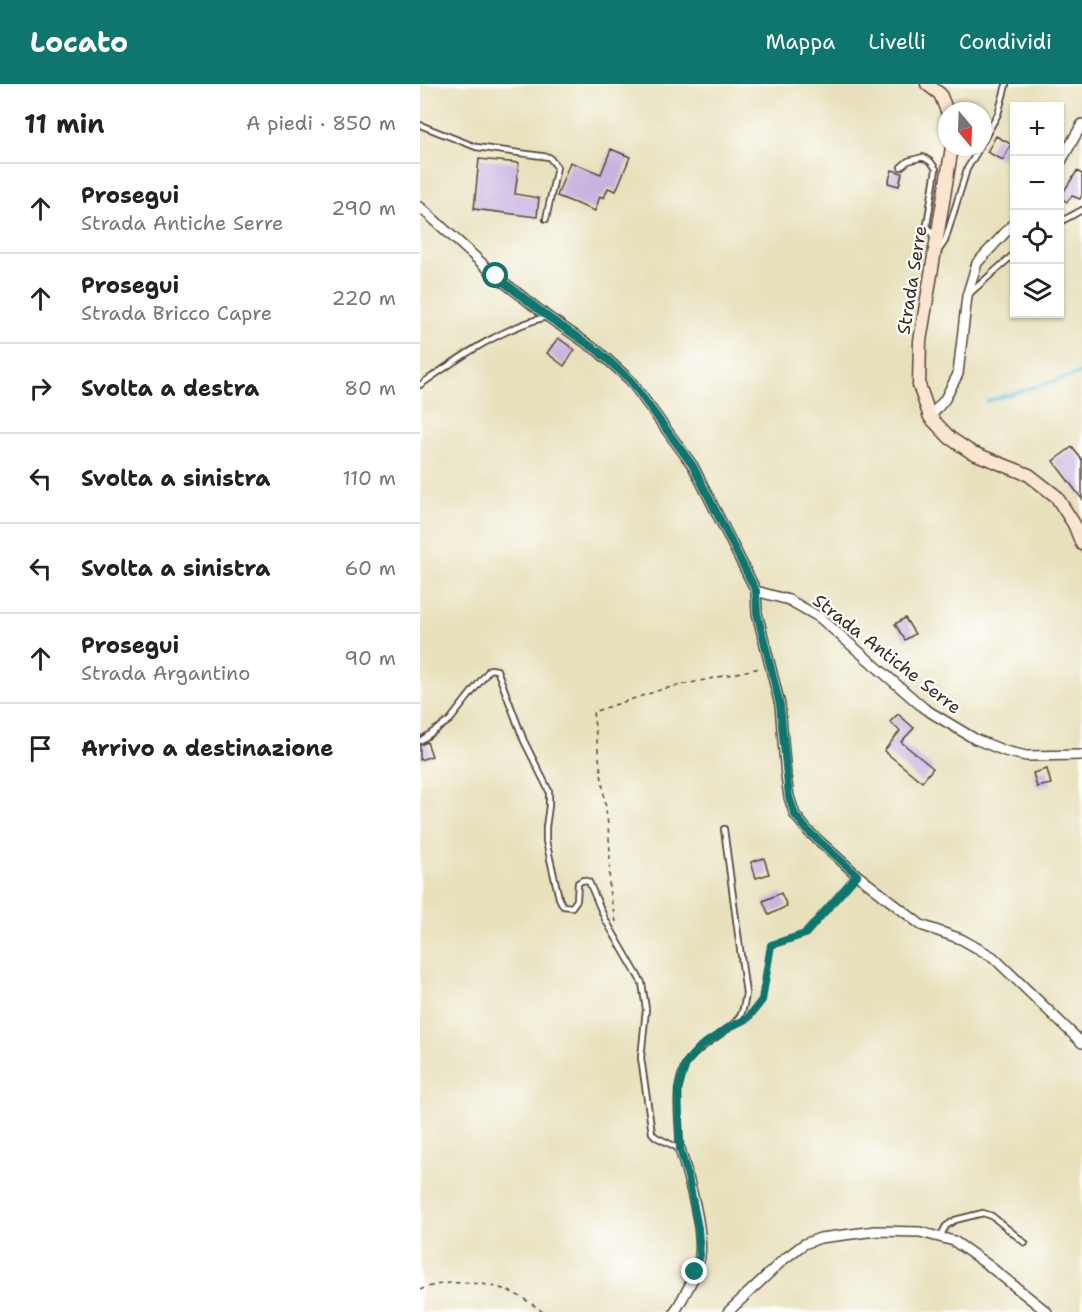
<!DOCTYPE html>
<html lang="it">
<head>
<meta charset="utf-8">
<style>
  :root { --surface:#fff; --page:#f6f6f6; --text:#222; --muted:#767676; --line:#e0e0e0; --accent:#0f766e }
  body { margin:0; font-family:"Shantell Sans",sans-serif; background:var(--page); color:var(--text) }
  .controls { position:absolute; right:18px; top:18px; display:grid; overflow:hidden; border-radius:0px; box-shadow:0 2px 4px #0004 }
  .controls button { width:54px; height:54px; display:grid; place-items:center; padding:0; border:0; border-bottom:2px solid var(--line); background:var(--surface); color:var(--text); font:30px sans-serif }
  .compass { position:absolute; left:518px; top:18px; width:54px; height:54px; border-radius:50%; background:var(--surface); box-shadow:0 2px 4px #0004; rotate:161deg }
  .stop { position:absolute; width:18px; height:18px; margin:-14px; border:4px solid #0f766e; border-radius:50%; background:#fff }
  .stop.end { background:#0f766e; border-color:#fff; box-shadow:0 2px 6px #0008 }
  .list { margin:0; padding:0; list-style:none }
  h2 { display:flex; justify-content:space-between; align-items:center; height:78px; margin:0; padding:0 24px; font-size:26px }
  h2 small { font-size:20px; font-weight:400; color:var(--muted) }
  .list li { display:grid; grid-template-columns:39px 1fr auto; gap:18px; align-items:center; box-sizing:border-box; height:90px; padding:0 24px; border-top:2px solid var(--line) }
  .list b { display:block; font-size:22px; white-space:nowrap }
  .list p { margin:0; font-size:20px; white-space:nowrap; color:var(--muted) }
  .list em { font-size:20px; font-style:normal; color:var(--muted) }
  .icon { flex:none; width:33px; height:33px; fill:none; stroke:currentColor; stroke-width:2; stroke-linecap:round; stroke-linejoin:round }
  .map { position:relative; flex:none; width:662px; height:1228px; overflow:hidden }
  header { display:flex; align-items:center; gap:36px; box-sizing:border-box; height:84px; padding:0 30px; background:var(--accent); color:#fff }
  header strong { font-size:28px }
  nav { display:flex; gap:33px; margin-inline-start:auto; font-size:21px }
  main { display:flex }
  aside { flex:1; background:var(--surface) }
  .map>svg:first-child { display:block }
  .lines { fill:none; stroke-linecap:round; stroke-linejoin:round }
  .stream { stroke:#60c1de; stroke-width:3 }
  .building { fill:#c8b3df }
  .service-casing { stroke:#554535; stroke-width:8 }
  .minor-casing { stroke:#554535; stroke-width:12 }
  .secondary-casing { stroke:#554535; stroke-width:15 }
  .path { stroke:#554535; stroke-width:1.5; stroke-dasharray:4.5 4.5; stroke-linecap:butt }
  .service { stroke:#fff; stroke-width:4.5 }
  .minor { stroke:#fff; stroke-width:9 }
  .secondary { stroke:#fce5d0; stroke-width:12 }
  .route { stroke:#0f766e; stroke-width:8 }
  .labels { text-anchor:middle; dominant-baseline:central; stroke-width:4.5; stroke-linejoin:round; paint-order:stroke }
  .street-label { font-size:18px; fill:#3b2a1e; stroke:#fff }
</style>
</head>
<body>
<header>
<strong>Locato</strong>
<nav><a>Mappa</a><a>Livelli</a><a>Condividi</a></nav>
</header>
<main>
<aside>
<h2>11 min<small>A piedi · 850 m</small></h2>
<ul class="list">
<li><svg class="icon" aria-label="ahead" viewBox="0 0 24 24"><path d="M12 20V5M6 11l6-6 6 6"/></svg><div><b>Prosegui</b><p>Strada Antiche Serre</p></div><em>290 m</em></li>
<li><svg class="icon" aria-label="ahead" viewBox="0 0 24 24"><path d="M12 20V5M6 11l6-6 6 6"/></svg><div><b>Prosegui</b><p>Strada Bricco Capre</p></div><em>220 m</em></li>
<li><svg class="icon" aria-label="right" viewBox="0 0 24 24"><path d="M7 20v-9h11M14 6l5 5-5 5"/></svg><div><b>Svolta a destra</b></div><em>80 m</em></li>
<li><svg class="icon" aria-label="left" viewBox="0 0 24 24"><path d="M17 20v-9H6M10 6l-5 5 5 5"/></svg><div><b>Svolta a sinistra</b></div><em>110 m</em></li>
<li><svg class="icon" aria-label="left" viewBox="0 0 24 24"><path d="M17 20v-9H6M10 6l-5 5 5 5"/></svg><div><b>Svolta a sinistra</b></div><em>60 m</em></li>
<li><svg class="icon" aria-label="ahead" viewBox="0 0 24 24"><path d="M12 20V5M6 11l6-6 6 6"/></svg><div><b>Prosegui</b><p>Strada Argantino</p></div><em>90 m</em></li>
<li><svg class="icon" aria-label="arrive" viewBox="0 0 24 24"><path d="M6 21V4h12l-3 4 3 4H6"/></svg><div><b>Arrivo a destinazione</b></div></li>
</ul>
</aside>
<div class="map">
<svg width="662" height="1228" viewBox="0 0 662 1228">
  <rect width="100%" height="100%" fill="#fff"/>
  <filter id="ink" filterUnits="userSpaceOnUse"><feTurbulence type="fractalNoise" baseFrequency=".0167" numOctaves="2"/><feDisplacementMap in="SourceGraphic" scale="12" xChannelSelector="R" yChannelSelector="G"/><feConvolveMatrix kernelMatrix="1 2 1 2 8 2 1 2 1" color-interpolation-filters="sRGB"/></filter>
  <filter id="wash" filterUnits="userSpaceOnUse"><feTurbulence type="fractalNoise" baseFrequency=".008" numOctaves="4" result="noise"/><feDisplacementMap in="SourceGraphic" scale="24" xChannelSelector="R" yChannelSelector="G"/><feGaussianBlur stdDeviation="1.35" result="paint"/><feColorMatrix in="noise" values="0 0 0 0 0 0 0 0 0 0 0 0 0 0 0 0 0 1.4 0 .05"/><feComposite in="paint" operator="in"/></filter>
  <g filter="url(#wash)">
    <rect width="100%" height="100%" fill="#e7e0ba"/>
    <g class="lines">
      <path class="stream" d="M567,317L662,289"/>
    </g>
    <g id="blocks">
      <path class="building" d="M576,52L591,60L583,76L567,68Z
        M191,65L210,73L196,107L188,104L184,114L180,112L175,127L137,112L150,78L181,90Z
        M59,75L99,79L95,110L119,114L117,133L54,125Z
        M472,86L482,89L479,102L468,99Z
        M657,87L662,90V111L660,115L652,112L647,118L640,113Z
        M138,254L155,266L144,282L127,269Z
        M652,363L662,376V415L633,377Z
        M485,534L495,550L485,556L475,540Z
        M478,630L494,644L481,658L513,684L502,698L464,667L480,647L470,638Z
        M7,658L12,672L0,676V661Z
        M627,685L631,700L617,703L613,689Z
        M344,774L349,790L336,794L331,778Z
        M361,809L367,822L349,831L343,817Z"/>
    </g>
  </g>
  <g filter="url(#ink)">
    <use href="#blocks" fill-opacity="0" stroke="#554535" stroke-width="1.5"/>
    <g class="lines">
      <defs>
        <path id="service" d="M0,41L56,63L129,73L137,83L126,135
          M563,57L578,30L586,1
          M481,83L488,77L503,73L511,78L516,85L507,141L514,154
          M640,138L662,126
          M519,166L525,157L547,85L560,63
          M549,210L594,170
          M0,301C39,274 79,245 126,233
          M0,657L30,636L70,585L77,586L104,657L129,707V722L126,743V757L139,814L143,822L152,823L157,816L158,799L163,796L169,798L185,835L222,899L226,925L221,974L232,1049L236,1053L260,1065C259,1038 252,1002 267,978C281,958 314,947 322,928C324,922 325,916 326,910L304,745
          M520,1153L526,1142L535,1136L563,1129L572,1132L605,1159"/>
        <path id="minor" d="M640,79L662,40
          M0,123L76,192L128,233L178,267L210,296L273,382L336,507L337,529L360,621L366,692L369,713L375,731L388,747L437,791L501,841L541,855L573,873L662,959
          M510,333L525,315L538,290L547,212L557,179L594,139
          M336,507L369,516L399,533L505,625L555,655L585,667L606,672L662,671
          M255,1228C264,1211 277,1192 280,1172C284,1144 268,1093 260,1065
          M308,1228L363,1176L384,1160L400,1154L456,1147L500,1148L534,1157L568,1181L627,1228"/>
        <path id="secondary" d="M507,0L520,10L527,27
          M532,63L500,257L499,301L510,333L530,354L551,368L609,391L636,412L654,440L662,460"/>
      </defs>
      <use href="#service" class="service-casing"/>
      <use href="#minor" class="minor-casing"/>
      <use href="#secondary" class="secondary-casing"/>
      <path class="path" d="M196,838L189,806L190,767L188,741L173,628L243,605L340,584
        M327,934L342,916L351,861L385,850L430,798
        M0,1206C21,1196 61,1197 83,1205C98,1210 111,1219 123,1228"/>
      <use href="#service" class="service"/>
      <use href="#minor" class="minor"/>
      <use href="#secondary" class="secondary"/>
    </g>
  </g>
  <g class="lines" filter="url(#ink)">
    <path class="route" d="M76,192L128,233L178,267L210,296L273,382L336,507L337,529L360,621L369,713L375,731L388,747L437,791L385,850L351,861L342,916L328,934L310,943L281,962L266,979L258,1006L260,1065L268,1093L278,1144L280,1171L275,1188"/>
  </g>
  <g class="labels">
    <g class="street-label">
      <text transform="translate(492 196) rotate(-81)">Strada Serre</text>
      <text transform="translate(467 570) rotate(38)">Strada Antiche Serre</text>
    </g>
  </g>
</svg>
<div class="controls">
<button>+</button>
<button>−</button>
<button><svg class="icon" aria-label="locate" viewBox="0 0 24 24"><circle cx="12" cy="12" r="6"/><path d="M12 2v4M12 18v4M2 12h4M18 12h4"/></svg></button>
<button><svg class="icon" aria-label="layers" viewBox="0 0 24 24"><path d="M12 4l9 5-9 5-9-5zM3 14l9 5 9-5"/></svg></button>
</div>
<svg class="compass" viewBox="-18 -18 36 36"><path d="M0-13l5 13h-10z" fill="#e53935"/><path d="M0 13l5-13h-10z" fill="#767676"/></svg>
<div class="stop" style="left:76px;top:192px"></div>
<div class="stop end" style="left:275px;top:1188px"></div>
</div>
</main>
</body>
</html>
